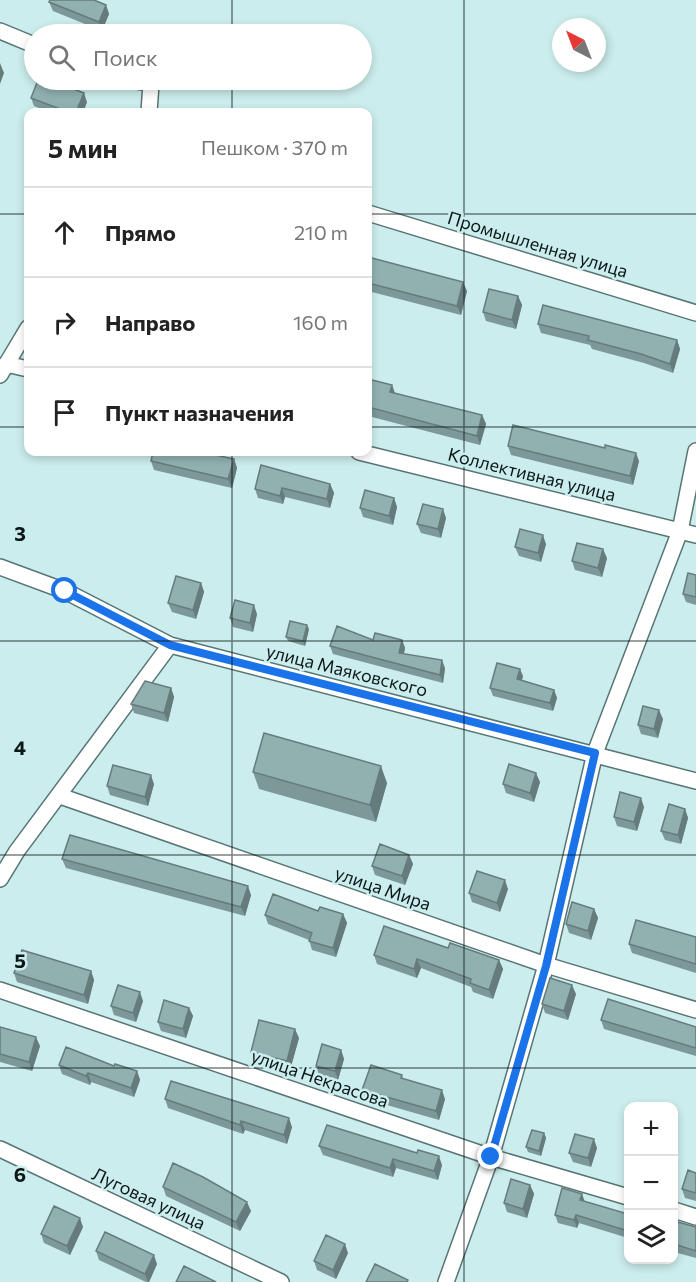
<!DOCTYPE html>
<html lang="ru">
<head>
<meta charset="utf-8">
<style>
  :root { --surface:#fff; --page:#f6f6f6; --text:#222; --muted:#767676; --line:#e0e0e0 }
  body { margin:0; font-family:Commissioner,sans-serif; background:var(--page); color:var(--text) }
  .controls { position:absolute; right:18px; bottom:18px; display:grid; overflow:hidden; border-radius:12px; box-shadow:0 3px 9px #0003 }
  .controls button { width:54px; height:54px; display:grid; place-items:center; padding:0; border:0; border-bottom:2px solid var(--line); background:var(--surface); color:var(--text); font:30px sans-serif }
  .compass { position:absolute; left:552px; top:18px; width:54px; height:54px; border-radius:50%; background:var(--surface); box-shadow:0 3px 9px #0003; rotate:318deg }
  .stop { position:absolute; width:18px; height:18px; margin:-14px; border:4px solid #1a73e8; border-radius:50%; background:#fff }
  .stop.end { background:#1a73e8; border-color:#fff; box-shadow:0 2px 6px #0008 }
  .list { margin:0; padding:0; list-style:none }
  h2 { display:flex; justify-content:space-between; align-items:center; height:78px; margin:0; padding:0 24px; font-size:26px }
  h2 small { font-size:20px; font-weight:400; color:var(--muted) }
  .list li { display:grid; grid-template-columns:39px 1fr auto; gap:18px; align-items:center; box-sizing:border-box; height:90px; padding:0 24px; border-top:2px solid var(--line) }
  .list b { display:block; font-size:22px; white-space:nowrap }
  .list em { font-size:20px; font-style:normal; color:var(--muted) }
  .icon { flex:none; width:33px; height:33px; fill:none; stroke:currentColor; stroke-width:2; stroke-linecap:round; stroke-linejoin:round }
  .map { position:relative; flex:none; width:696px; height:1282px; overflow:hidden }
  .search { position:absolute; background:var(--surface); box-shadow:0 3px 9px #0003; left:24px; top:24px; width:348px; height:66px; display:flex; align-items:center; gap:15px; box-sizing:border-box; padding:0 21px; border-radius:33px; color:var(--muted); font-size:22px }
  .panel { position:absolute; background:var(--surface); box-shadow:0 3px 9px #0003; left:24px; top:108px; width:348px; height:348px; border-radius:12px }
  .map>svg:first-child { display:block }
  .lines { fill:none; stroke-linecap:round; stroke-linejoin:round }
  .minor-casing { stroke:#577574; stroke-width:18 }
  .minor { stroke:#fff; stroke-width:15 }
  .wall { fill:#7d9898 }
  .shaded-wall { fill:#667c7c }
  .building { fill:#91b1b1; stroke:#667c7c; stroke-width:1.5 }
  .route { stroke:#1a73e8; stroke-width:8 }
  .grid { fill:none; stroke:#0c1818; stroke-width:1.5; stroke-opacity:0.55 }
  .labels { text-anchor:middle; dominant-baseline:central; stroke-width:5; stroke-linejoin:round; paint-order:stroke }
  .street-label { font-size:18px; fill:#0c1818; stroke:#cceded }
  .grid-label { font-size:20px; text-anchor:middle; font-weight:bold; fill:#0c1818; stroke:#cceded; stroke-width:5; stroke-linejoin:round; paint-order:stroke }
</style>
</head>
<body>
<div class="map">
<svg width="696" height="1282" viewBox="0 0 696 1282">
  <rect width="100%" height="100%" fill="#cceded"/>
  <g class="lines">
    <defs>
      <path id="minor" d="M0,31L34,45
        M133,80L151,84L149,112
        M368,213L696,313
        M6,364L28,369
        M0,375L28,328
        M359,452L696,535
        M0,567L65,591L170,645L696,781
        M60,796L546,965L696,1010
        M0,879L17,851L170,645
        M0,990L491,1157L628,1197
        M0,1149L281,1282
        M674,1210L696,1217
        M446,1282L491,1157L546,965L595,753L680,531L696,451"/>
    </defs>
    <use href="#minor" class="minor-casing"/>
    <use href="#minor" class="minor"/>
  </g>
  <path class="wall" d="M49,2L106,5L109,14L102,31L53,11Z
    M31,98L87,102L83,112H49L34,106Z
    M368,257L467,291L461,315L368,291Z
    M518,296L522,305L516,329L486,321L483,312Z
    M538,324L677,340L680,349L673,373L644,363L592,349L590,345L541,333Z
    M368,379L392,385L395,393L482,415L486,424L480,445L368,416Z
    M508,446L605,448L639,461L633,485L511,455Z
    M234,459L237,468L232,488L154,470L151,461Z
    M330,484L334,493L330,508L285,497L283,504L258,498L255,489Z
    M394,498L397,507L393,525L363,517L360,508Z
    M446,518L441,538L421,533L417,524Z
    M546,544L541,562L519,556L515,547Z
    M607,558L602,577L575,570L572,561Z
    M696,575V605L686,602L683,594Z
    M201,583L204,592L196,619L172,612L168,603Z
    M257,614L253,632L233,627L230,618Z
    M309,629L305,646L288,641L286,637Z
    M373,640H402L405,648L404,654L445,668L443,683L333,654L330,646Z
    M523,676L522,680L554,690L557,698L553,711L493,696L490,688Z
    M171,688L174,697L168,722L134,713L131,704Z
    M663,719L658,738L641,734L638,725Z
    M253,772L387,783L376,822L259,789Z
    M540,782L534,802L506,793L503,784Z
    M154,784L148,806L110,795L107,786Z
    M644,807L637,831L617,826L614,817Z
    M685,809L688,818L681,844L665,840L661,831Z
    M409,855L413,864L405,885L375,875L372,866Z
    M62,859L251,895L245,916L66,868Z
    M508,889L500,912L472,902L469,893Z
    M594,909L598,918L591,940L569,933L566,924Z
    M318,911L343,914L347,923L336,957L312,950L309,940L268,924L265,915Z
    M696,937V973L632,953L629,944Z
    M448,948L499,960L503,969L493,999L473,992L471,987L421,968L417,978L377,964L374,955Z
    M91,971L94,980L88,1004L17,982L14,973Z
    M576,994L568,1020L545,1013L542,1004Z
    M143,1001L136,1022L114,1015L111,1006Z
    M189,1008L193,1016L186,1038L161,1031L158,1022Z
    M601,1020L696,1027V1056L604,1029Z
    M0,1027L40,1046L32,1071L0,1062Z
    M299,1038L290,1070L254,1061L251,1052Z
    M341,1050L344,1059L338,1080L319,1075L316,1066Z
    M59,1065L114,1066L137,1071L140,1080L134,1097L91,1082L90,1085L62,1074Z
    M402,1075L403,1079L445,1099L439,1120L366,1099L362,1090Z
    M165,1099L292,1127L287,1144L245,1130L243,1134L168,1108Z
    M544,1133L546,1138L541,1156L528,1152L526,1147Z
    M319,1146L442,1165L438,1180L396,1168L393,1177L323,1155Z
    M597,1148L591,1167L573,1162L569,1153Z
    M696,1173V1201L685,1198L682,1189Z
    M530,1185L534,1194L527,1218L507,1212L504,1203Z
    M163,1187L251,1211L240,1231L166,1196Z
    M582,1194L584,1202L628,1214V1238L579,1223L577,1228L558,1223L555,1215Z
    M674,1221L696,1227V1258L674,1252Z
    M83,1227L70,1255L44,1243L41,1234Z
    M96,1251L157,1264L149,1282H146L99,1260Z
    M348,1253L336,1279L317,1270L314,1261Z"/>
  <path class="shaded-wall" d="M106,5L109,14L102,31L99,22Z
    M0,63L4,73L0,84Z
    M84,93L87,102L83,112H76Z
    M463,282L467,291L461,315L457,306Z
    M518,296L522,305L516,329L512,320Z
    M677,340L680,349L673,373L670,364Z
    M392,385L395,394L390,392Z
    M482,415L486,424L480,445L477,436Z
    M636,453L639,461L633,485L630,476Z
    M234,459L237,468L232,488L228,479Z
    M330,484L334,493L330,508L327,499Z
    M282,488L285,497L283,504L280,496Z
    M394,498L397,507L393,525L389,516Z
    M443,509L446,518L441,538L438,529Z
    M543,535L546,544L541,562L538,553Z
    M603,549L607,558L602,577L598,568Z
    M201,583L204,592L196,619L193,610Z
    M254,605L257,614L253,632L250,623Z
    M307,625L309,629L305,646L303,641Z
    M402,640L405,648L402,661L399,653Z
    M442,660L445,668L443,683L440,675Z
    M520,669L523,676L520,686L517,679Z
    M171,688L174,697L168,722L164,713Z
    M554,690L557,698L553,711L550,703Z
    M659,710L663,719L658,738L654,729Z
    M381,766L387,783L376,822L370,805Z
    M536,773L540,782L534,802L530,793Z
    M151,775L154,784L148,806L145,797Z
    M641,798L644,807L637,831L634,822Z
    M685,809L688,818L681,844L678,835Z
    M409,855L413,864L405,885L402,876Z
    M505,880L508,889L500,912L497,903Z
    M248,886L251,895L245,916L241,907Z
    M594,909L598,918L591,940L588,931Z
    M343,914L347,923L336,957L333,948Z
    M417,959L421,968L417,978L414,969Z
    M499,960L503,969L493,999L489,990Z
    M91,971L94,980L88,1004L84,995Z
    M572,985L576,994L568,1020L564,1011Z
    M140,992L143,1001L136,1022L133,1013Z
    M189,1008L193,1016L186,1038L183,1029Z
    M295,1029L299,1038L290,1070L287,1061Z
    M36,1037L40,1046L32,1071L29,1062Z
    M341,1050L344,1059L338,1080L335,1071Z
    M137,1071L140,1080L134,1097L131,1088Z
    M88,1073L91,1082L90,1085L86,1076Z
    M442,1090L445,1099L439,1120L436,1111Z
    M289,1118L292,1127L287,1144L284,1135Z
    M241,1121L245,1130L243,1134L240,1125Z
    M544,1133L546,1138L541,1156L539,1151Z
    M594,1139L597,1148L591,1167L588,1158Z
    M439,1156L442,1165L438,1180L434,1171Z
    M393,1159L396,1168L393,1177L390,1168Z
    M530,1185L534,1194L527,1218L523,1209Z
    M582,1194L585,1202L580,1200Z
    M247,1202L251,1211L240,1231L236,1222Z
    M576,1215L579,1223L577,1228L574,1220Z
    M80,1218L83,1227L70,1255L67,1246Z
    M345,1244L348,1253L336,1279L333,1270Z
    M154,1255L157,1264L149,1282H148L145,1274Z"/>
  <path class="building" d="M50,0H94L106,5L99,22L49,2Z
    M38,80H50L84,93L76,112H68L31,98Z
    M368,257L463,282L457,306L368,283Z
    M489,289L518,296L512,320L483,312Z
    M543,305L677,340L670,364L641,354L588,340L589,336L538,324Z
    M368,379L392,385L390,392L482,415L477,436L368,407Z
    M513,425L605,448V445L636,453L630,476L508,446Z
    M153,452H202L234,459L228,479L151,461Z
    M261,465L330,484L327,499L282,488L280,496L255,489Z
    M365,490L394,498L389,516L360,508Z
    M423,504L443,509L438,529L417,524Z
    M520,529L543,535L538,553L515,547Z
    M577,543L603,549L598,568L572,561Z
    M688,573L696,575V597L683,594Z
    M176,576L201,583L193,610L168,603Z
    M235,600L254,605L250,623L230,618Z
    M290,621L307,625L303,641L286,637Z
    M337,626L373,640L375,633L402,640L399,653L442,660L440,675L330,646Z
    M497,663L520,669L517,679L554,690L550,703L490,688Z
    M145,681L171,688L164,713L131,704Z
    M643,706L659,710L654,729L638,725Z
    M264,733L381,766L370,805L253,772Z
    M509,764L536,773L530,793L503,784Z
    M113,765L151,775L145,797L107,786Z
    M620,792L641,798L634,822L614,817Z
    M669,804L685,809L678,835L661,831Z
    M70,835L248,886L241,907L62,859Z
    M380,844L409,855L402,876L372,866Z
    M477,871L505,880L497,903L469,893Z
    M273,894L318,911L320,907L343,914L333,948L309,941L312,933L265,915Z
    M572,902L594,909L588,931L566,924Z
    M636,920L696,937V964L629,944Z
    M384,926L448,948L450,943L499,960L489,990L470,983L471,979L417,959L414,969L374,955Z
    M22,950L91,971L84,995L14,973Z
    M550,978L572,985L564,1011L542,1004Z
    M118,985L140,992L133,1013L111,1006Z
    M608,999L696,1027V1048L601,1020Z
    M164,1000L189,1008L183,1029L158,1022Z
    M259,1020L295,1029L287,1061L251,1052Z
    M0,1027L36,1037L29,1062L0,1054Z
    M322,1044L341,1050L335,1071L316,1066Z
    M66,1047L114,1066L115,1064L137,1071L131,1088L88,1073L86,1076L59,1065Z
    M371,1065L402,1075L401,1078L442,1090L436,1111L362,1090Z
    M171,1081L289,1118L284,1135L241,1121L240,1125L165,1099Z
    M327,1125L417,1153L418,1150L439,1156L434,1171L393,1159L390,1168L319,1146Z
    M532,1130L544,1133L539,1151L526,1147Z
    M575,1134L594,1139L588,1158L569,1153Z
    M173,1163L203,1177L247,1202L236,1222L163,1187Z
    M688,1170L696,1173V1193L682,1189Z
    M511,1179L530,1185L523,1209L504,1203Z
    M562,1188L582,1194L580,1200L628,1214V1231L576,1215L574,1220L555,1215Z
    M54,1206L80,1218L67,1246L41,1234Z
    M674,1221L696,1227V1251L674,1244Z
    M105,1232L154,1255L145,1274L96,1251Z
    M326,1235L345,1244L333,1270L314,1261Z
    M375,1264L408,1280L407,1282H366Z
    M184,1266L216,1282H176Z"/>
  <g class="lines">
    <path class="route" d="M65,591L170,645L595,753L546,966L491,1157"/>
  </g>
  <path class="grid" d="M232,0V34M464,0V1282M232,80V112M0,214H28M368,214H696M0,427H28M368,427H696M232,452V1282M0,641H696M0,855H696M0,1068H696"/>
  <g class="labels">
    <g class="street-label">
      <text transform="translate(538 244) rotate(17)">Промышленная улица</text>
      <text transform="translate(532 474) rotate(14)">Коллективная улица</text>
      <text transform="translate(347 670) rotate(14)">улица Маяковского</text>
      <text transform="translate(383 888) rotate(19)">улица Мира</text>
      <text transform="translate(320 1078) rotate(19)">улица Некрасова</text>
      <text transform="translate(149 1198) rotate(25)">Луговая улица</text>
    </g>
  </g>
  <g class="grid-label">
    <text x="20" y="541">3</text>
    <text x="20" y="755">4</text>
    <text x="20" y="968">5</text>
    <text x="20" y="1182">6</text>
  </g>
</svg>
<div class="controls">
<button>+</button>
<button>−</button>
<button><svg class="icon" aria-label="layers" viewBox="0 0 24 24"><path d="M12 4l9 5-9 5-9-5zM3 14l9 5 9-5"/></svg></button>
</div>
<svg class="compass" viewBox="-18 -18 36 36"><path d="M0-13l5 13h-10z" fill="#e53935"/><path d="M0 13l5-13h-10z" fill="#767676"/></svg>
<div class="stop" style="left:65px;top:591px"></div>
<div class="stop end" style="left:491px;top:1157px"></div>
<div class="search"><svg class="icon" aria-label="search" viewBox="0 0 24 24"><circle cx="10" cy="10" r="6"/><path d="M15 15l6 6"/></svg>Поиск</div>
<section class="panel">
<h2>5 мин<small>Пешком · 370 m</small></h2>
<ul class="list">
<li><svg class="icon" aria-label="ahead" viewBox="0 0 24 24"><path d="M12 20V5M6 11l6-6 6 6"/></svg><div><b>Прямо</b></div><em>210 m</em></li>
<li><svg class="icon" aria-label="right" viewBox="0 0 24 24"><path d="M7 20v-9h11M14 6l5 5-5 5"/></svg><div><b>Направо</b></div><em>160 m</em></li>
<li><svg class="icon" aria-label="arrive" viewBox="0 0 24 24"><path d="M6 21V4h12l-3 4 3 4H6"/></svg><div><b>Пункт назначения</b></div></li>
</ul>
</section>
</div>
</body>
</html>
